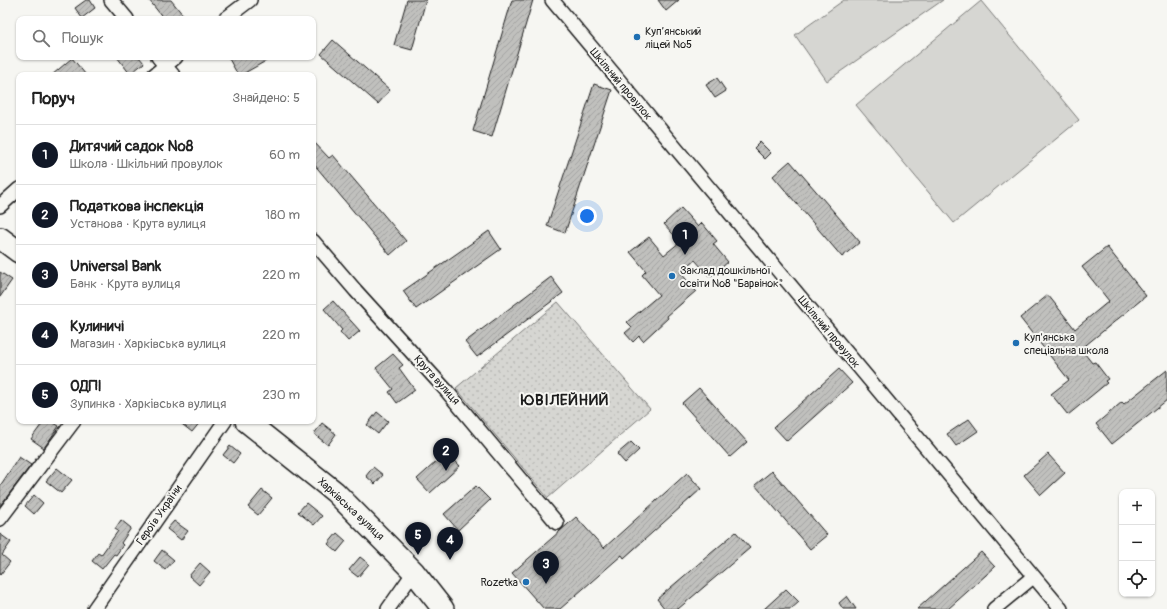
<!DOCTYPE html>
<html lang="uk">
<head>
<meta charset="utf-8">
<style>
  :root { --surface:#fff; --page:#f6f6f6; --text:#222; --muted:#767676; --line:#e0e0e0; --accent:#111827 }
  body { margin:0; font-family:Pangolin,sans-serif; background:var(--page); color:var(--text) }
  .controls { position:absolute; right:12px; bottom:12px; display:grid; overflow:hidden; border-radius:8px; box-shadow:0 1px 3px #0004 }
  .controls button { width:36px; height:36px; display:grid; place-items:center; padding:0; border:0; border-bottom:1px solid var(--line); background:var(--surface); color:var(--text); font:20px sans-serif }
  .you { position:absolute; left:587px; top:216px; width:14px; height:14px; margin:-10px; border:3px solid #fff; border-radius:50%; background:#1a73e8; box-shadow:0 0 0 6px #1a73e833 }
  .badge { display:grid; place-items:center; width:26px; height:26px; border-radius:50%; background:var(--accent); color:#fff; font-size:13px; font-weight:700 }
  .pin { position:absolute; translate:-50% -33px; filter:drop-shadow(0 1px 2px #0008) }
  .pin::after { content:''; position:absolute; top:21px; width:14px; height:12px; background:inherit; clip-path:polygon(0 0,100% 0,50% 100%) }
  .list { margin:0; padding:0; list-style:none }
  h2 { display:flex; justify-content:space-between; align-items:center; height:52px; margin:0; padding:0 16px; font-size:17px }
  h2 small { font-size:13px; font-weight:400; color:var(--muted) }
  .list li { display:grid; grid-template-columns:26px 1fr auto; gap:12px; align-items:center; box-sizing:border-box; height:60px; padding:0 16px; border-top:1px solid var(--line) }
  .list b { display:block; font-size:15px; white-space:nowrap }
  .list p { margin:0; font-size:13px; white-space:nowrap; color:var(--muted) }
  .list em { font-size:13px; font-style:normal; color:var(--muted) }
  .icon { flex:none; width:22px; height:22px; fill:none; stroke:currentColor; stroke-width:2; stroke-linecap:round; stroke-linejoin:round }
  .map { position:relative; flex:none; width:1167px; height:609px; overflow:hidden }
  .search { position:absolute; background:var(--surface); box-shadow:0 1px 3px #0004; left:16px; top:16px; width:300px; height:44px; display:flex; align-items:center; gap:10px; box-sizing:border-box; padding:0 14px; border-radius:8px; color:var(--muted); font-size:15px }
  .panel { position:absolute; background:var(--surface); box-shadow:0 1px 3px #0004; left:16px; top:72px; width:300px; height:352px; border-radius:8px }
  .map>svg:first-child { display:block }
  .park { fill:url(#park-dots); stroke:#797977 }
  .pitch { fill:#d6d6d2; stroke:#797977 }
  .building { fill:url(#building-hatch); stroke:#1c1c1c }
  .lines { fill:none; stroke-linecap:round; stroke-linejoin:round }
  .street-casing { stroke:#1c1c1c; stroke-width:16 }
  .primary-casing { stroke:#1c1c1c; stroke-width:24 }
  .street { stroke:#f6f6f2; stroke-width:13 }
  .primary { stroke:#f6f6f2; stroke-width:21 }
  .poi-dot { fill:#1f6fb2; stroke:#f6f6f2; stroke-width:1.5 }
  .labels { text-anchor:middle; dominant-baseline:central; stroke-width:4; stroke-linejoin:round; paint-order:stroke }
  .poi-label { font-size:11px; fill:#1c1c1c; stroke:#f6f6f2; text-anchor:start }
  .street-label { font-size:11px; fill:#1c1c1c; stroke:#f6f6f2 }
  .district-label { font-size:15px; font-weight:bold; letter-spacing:1px; fill:#1c1c1c; stroke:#f6f6f2 }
</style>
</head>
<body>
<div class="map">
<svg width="1167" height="609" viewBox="0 0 1167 609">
  <defs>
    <pattern id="park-dots" width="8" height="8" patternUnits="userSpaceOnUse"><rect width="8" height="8" fill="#d6d6d2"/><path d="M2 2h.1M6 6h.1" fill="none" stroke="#b7b7b4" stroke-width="1.8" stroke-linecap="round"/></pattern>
    <pattern id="building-hatch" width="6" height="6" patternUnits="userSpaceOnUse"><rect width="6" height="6" fill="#c0c0bd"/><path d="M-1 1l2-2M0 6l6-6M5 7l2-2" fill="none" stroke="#a4a4a2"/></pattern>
  </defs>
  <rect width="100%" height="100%" fill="#f6f6f2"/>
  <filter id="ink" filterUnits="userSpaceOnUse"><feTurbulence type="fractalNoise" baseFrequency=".025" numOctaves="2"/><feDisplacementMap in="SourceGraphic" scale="8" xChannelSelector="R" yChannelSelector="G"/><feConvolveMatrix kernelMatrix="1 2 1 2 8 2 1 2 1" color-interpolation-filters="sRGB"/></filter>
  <g filter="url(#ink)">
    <path class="park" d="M558,302L650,409L548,498L456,388Z"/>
    <path class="pitch" d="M844,0H943L827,81L795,35Z
      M981,1L1079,120L954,223L856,105Z"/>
    <path class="building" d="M86,0H90L95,8L82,18L75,8Z
      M149,0H171L183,15L179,19H164Z
      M407,0H426L412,50L394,45Z
      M512,0H533L492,137L473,131Z
      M658,0H679L666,11Z
      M333,40L390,90L378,104L321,54Z
      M117,57H139L144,63L130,74Z
      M228,57H273L241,75H238Z
      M72,58L86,75H52Z
      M717,78L726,91L715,98L706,85Z
      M594,84L612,90L565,233L547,226Z
      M313,141L329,158L333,155L406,241L390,255L313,163Z
      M760,142L771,153L765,159L754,148Z
      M790,161L860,242L842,257L773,176Z
      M681,208L698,227L702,223L717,241L713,244L728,262L710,277L695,260L680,272L696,291L667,316L668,318L643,341L639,336L633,342L625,333L632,327L627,322L659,295L642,275L646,271L630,252L649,237L664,255L680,242L664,224Z
      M489,231L501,249L416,309L403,291Z
      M1107,247L1146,296L1081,349L1092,363L1095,362L1108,379L1105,381L1107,383L1068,415L1051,394L1069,380L1020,318L1048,295L1075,329L1109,301L1082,267Z
      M0,272L12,280L0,297Z
      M551,277L563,293L477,357L465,342Z
      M333,301L360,331L348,341L340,332L342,330L324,309Z
      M393,354L403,365L399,368L415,390L397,403L389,392L393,389L376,368Z
      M839,369L852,383L787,441L774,427Z
      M1167,370V400L1112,444L1096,424L1122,402L1124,404Z
      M699,388L747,442L730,457L682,403Z
      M377,412L388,421L378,434L367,425Z
      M969,419L978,431L956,446L947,434Z
      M44,421H51L59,426L44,448L31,439Z
      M178,421H201L192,432Z
      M322,423L336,434L328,445L314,434Z
      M631,442L639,450L625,463L617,454Z
      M230,446L240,454L233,463L223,455Z
      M447,452L460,466L430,493L417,479Z
      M1048,454L1065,473L1041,495L1024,475Z
      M19,457L31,465L0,506V486Z
      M373,467L383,475L375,484L366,476Z
      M57,468L72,480L61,493L46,481Z
      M772,471L827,535L810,549L755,485Z
      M687,473L701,489L624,558L622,555L560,609H544L512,573L576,517L604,548Z
      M476,486L490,500L458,530L444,514Z
      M262,490L272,498L258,515L248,507Z
      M34,495L43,503L34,514L25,506Z
      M306,503L322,516L314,525L298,512Z
      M121,520L131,528L121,543L123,545L116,555L114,554L102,569L92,561L98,553L101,555L118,531L115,529Z
      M174,521L188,531L181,540L167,529Z
      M736,532L750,548L678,609H665L657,599Z
      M337,533L346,541L337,552L328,544Z
      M0,534L11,542L2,555L10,562L0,575Z
      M162,550L174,560L165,570L154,561Z
      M981,552L995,567L948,609H917Z
      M360,557L369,564L358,577L349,570Z
      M200,563L210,572L199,585L189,576Z
      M786,589L799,602L791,609H764Z
      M847,596L856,609H843L839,603Z"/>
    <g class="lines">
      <defs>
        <path id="street" d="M111,0L127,19
          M552,0L1061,609
          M225,19L250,0
          M158,57L173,75
          M154,75L176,57
          M0,206L19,189
          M313,241L356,291L445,389L557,523
          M0,519L74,421
          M94,609L225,421
          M388,609L414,572
          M994,609L1033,577"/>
        <path id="primary" d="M0,238L19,252
          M246,421L335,492L414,572L443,609"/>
      </defs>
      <use href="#street" class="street-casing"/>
      <use href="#primary" class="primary-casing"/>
      <use href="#street" class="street"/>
      <use href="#primary" class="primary"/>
    </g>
  </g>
  <g class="poi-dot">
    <circle cx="637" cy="37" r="4"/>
    <circle cx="672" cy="276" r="4"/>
    <circle cx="1016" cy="343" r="4"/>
    <circle cx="526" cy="582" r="4"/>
  </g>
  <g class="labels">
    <g class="poi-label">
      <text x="645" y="31">Куп’янський<tspan x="645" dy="13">ліцей №5</tspan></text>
      <text x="680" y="270">Заклад дошкільної<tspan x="680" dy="13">освіти №8 "Барвінок"</tspan></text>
      <text x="1024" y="337">Куп'янська<tspan x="1024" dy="13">спеціальна школа</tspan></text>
      <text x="518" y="582" text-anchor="end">Rozetka</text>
    </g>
    <g class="street-label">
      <text transform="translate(621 84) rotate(50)">Шкільний провулок</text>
      <text transform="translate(829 332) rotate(50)">Шкільний провулок</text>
      <text transform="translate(437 380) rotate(48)">Крута вулиця</text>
      <text transform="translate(351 509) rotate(43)">Харківська вулиця</text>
      <text transform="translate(159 515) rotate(-55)">Героїв України</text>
    </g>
    <g class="district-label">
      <text x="565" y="400">ЮВІЛЕЙНИЙ</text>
    </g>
  </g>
</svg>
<div class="controls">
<button>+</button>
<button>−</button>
<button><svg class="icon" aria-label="locate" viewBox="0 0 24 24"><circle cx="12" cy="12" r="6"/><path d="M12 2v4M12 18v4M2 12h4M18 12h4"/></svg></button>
</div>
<div class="you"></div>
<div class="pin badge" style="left:685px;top:255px">1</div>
<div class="pin badge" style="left:446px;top:471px">2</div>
<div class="pin badge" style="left:546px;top:584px">3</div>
<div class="pin badge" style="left:450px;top:560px">4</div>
<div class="pin badge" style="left:418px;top:555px">5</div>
<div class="search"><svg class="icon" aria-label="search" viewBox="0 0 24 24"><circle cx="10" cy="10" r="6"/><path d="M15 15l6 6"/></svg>Пошук</div>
<section class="panel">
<h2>Поруч<small>Знайдено: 5</small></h2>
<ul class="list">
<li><span class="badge">1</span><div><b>Дитячий садок №8</b><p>Школа · Шкільний провулок</p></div><em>60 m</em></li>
<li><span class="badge">2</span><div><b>Податкова інспекція</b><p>Установа · Крута вулиця</p></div><em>180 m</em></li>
<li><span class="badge">3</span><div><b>Universal Bank</b><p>Банк · Крута вулиця</p></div><em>220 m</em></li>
<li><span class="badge">4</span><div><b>Кулиничі</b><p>Магазин · Харківська вулиця</p></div><em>220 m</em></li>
<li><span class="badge">5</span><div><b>ОДПІ</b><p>Зупинка · Харківська вулиця</p></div><em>230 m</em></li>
</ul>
</section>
</div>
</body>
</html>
